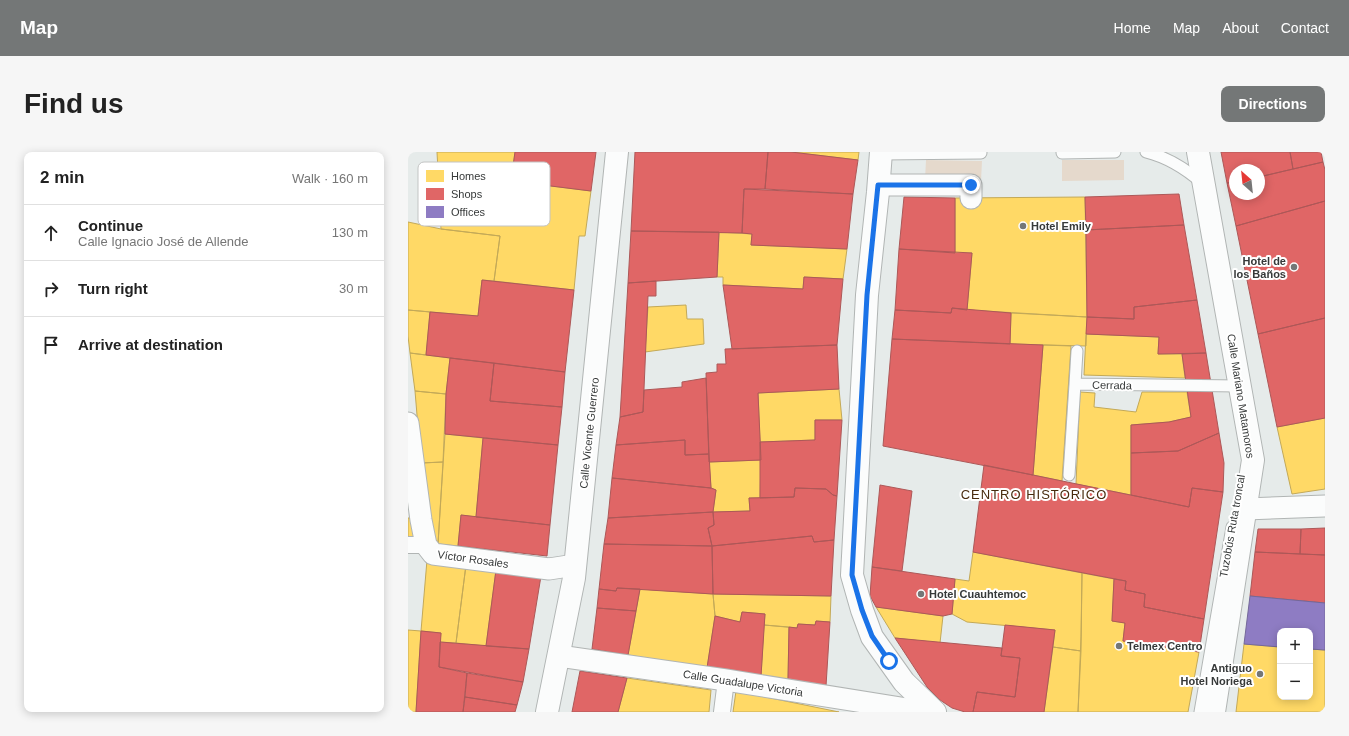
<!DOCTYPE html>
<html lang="en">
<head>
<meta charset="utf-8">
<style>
  :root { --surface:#fff; --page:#f6f6f6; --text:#222; --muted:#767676; --line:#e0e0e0; --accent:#747777 }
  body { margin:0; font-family:Helvetica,sans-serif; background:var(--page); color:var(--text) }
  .controls { position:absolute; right:12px; bottom:12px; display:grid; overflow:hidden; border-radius:8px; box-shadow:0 2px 10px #0003 }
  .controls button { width:36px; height:36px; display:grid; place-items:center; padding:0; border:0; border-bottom:1px solid var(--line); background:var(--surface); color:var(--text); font:20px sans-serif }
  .compass { position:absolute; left:821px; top:12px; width:36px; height:36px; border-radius:50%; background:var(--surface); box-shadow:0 2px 10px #0003; rotate:333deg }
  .stop { position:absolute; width:12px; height:12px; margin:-9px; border:3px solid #1a73e8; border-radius:50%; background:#fff }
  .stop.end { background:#1a73e8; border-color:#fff; box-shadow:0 1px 4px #0008 }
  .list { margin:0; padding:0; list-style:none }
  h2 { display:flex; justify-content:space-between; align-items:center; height:52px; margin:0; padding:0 16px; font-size:17px }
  h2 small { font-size:13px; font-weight:400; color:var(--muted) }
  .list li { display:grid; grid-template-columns:26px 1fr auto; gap:12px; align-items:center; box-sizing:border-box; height:56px; padding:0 16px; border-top:1px solid var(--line) }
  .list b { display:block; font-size:15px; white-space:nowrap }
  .list p { margin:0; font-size:13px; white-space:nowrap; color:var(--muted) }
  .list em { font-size:13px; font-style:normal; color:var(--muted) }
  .icon { flex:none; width:22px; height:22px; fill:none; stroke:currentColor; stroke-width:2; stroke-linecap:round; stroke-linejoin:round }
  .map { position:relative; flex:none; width:917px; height:560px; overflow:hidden; border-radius:8px }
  header { display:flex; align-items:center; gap:24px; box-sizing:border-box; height:56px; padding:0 20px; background:var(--accent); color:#fff }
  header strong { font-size:19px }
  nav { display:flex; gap:22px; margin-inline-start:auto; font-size:14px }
  .intro { display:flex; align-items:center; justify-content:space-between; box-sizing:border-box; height:96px; padding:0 24px }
  h1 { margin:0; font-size:28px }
  .button { padding:10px 18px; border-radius:8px; background:var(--accent); color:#fff; font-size:14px; font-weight:700 }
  main { display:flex; gap:24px; padding:0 24px }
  aside { flex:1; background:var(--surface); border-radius:8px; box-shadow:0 2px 10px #0003 }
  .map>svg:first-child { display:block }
  .green { fill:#e5d9cc }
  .homes { fill:#ffd966; stroke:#c3a958 }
  .shops { fill:#e06666; stroke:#ad5858 }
  .offices { fill:#8e7cc3; stroke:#74689a }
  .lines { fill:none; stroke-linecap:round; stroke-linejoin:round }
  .service-casing { stroke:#b1b5b4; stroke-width:13 }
  .pedestrian-casing { stroke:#b1b5b4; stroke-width:18 }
  .minor-casing { stroke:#b1b5b4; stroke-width:23 }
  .tertiary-casing { stroke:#b1b5b4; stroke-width:24 }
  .service { stroke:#fbfcfc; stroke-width:11 }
  .pedestrian { stroke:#fbfcfc; stroke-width:16 }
  .minor { stroke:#fbfcfc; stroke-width:21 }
  .tertiary { stroke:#fbfcfc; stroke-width:22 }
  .route { stroke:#1a73e8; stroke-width:5 }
  .poi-dot { fill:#747777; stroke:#fff; stroke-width:1.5 }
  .labels { text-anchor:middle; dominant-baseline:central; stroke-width:4; stroke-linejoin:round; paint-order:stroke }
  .poi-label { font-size:11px; font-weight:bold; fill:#363939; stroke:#fff; text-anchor:start }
  .street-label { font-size:11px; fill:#363939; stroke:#fff }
  .quarter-label { font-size:13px; letter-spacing:1px; fill:#492b0f; stroke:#fff }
  .key { fill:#fff; stroke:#c3c4c4; stroke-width:1 }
  .key-label { font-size:11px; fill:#363939 }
</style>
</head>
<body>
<header>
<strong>Map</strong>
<nav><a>Home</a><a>Map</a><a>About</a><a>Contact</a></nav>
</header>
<div class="intro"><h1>Find us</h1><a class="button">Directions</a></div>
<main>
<aside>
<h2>2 min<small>Walk · 160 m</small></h2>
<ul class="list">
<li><svg class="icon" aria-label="ahead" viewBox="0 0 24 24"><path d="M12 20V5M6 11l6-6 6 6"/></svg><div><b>Continue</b><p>Calle Ignacio José de Allende</p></div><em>130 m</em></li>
<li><svg class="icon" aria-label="right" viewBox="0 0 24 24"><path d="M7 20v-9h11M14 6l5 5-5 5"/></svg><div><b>Turn right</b></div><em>30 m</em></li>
<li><svg class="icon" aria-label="arrive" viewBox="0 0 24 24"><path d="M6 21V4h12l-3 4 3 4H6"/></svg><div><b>Arrive at destination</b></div></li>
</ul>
</aside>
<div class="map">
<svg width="917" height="560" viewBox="0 0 917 560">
  <rect width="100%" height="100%" fill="#e6ebea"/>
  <path class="green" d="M518,8L574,9L573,29L517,28Z
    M654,8H716V28L654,29Z"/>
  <path class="homes" d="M29,0H107L103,29L183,39L177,84H171L166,138L86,129L92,84L33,77Z
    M383,0H451L450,8Z
    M677,45L679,165L559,158L564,101H547V46Z
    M0,70L33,77L92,84L86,129L74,128L70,164L0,158Z
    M311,80L344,82L343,93L439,97L435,127L396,125L395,137L315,133V125H309Z
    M278,153L279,167H295L296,192L237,200L240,155Z
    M0,158L22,160L18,203L2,201L0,184Z
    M603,161L679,165L678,194L602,192Z
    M678,182L751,185L750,202H774L777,226L676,223Z
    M635,193L663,194L654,329L625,323Z
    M2,201L42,206L38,242L7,239Z
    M431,237L434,268H407V288L352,290L350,241Z
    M7,239L38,242L35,310L13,311Z
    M672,240L687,241L686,255L728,260L734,240H779L783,265L761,270L723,273V343L668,332Z
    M917,266V337L884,342L869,275Z
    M37,282L75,286L68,365L53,363L50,394L30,392Z
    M353,308L352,346H341L342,359L305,360L308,338L303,336L301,310Z
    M35,310L30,392L20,380L13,311Z
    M0,366H4L8,387L0,388Z
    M565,400L674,421L673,499L645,495L647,478L559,470L544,462L547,427L561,429Z
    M19,408L58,413L48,491L32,490L33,481L13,479Z
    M58,413L88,418L78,494L48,491Z
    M674,421L706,427L704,469L717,471L715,489L791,500L780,560H670L673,484Z
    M232,437L305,442L307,464L299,516L220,503Z
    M305,442L423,444L422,470L408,469L407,473L390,472L389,476L356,473L357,462L334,460L332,470L307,464Z
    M468,455L535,464L532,491L487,486Z
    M356,473L381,475L380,528L353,524Z
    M0,478L13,479L8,560H0Z
    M836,492L872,495V545H902V497L917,498V560H828Z
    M645,495L673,499L670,560H636Z
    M219,526L303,538L301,560H210Z
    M328,539L431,560H325Z"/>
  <path class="shops" d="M107,0H188L183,39L103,29Z
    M227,0H360L357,37H336L334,81L223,79Z
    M360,0H383L450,8L445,42L357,37Z
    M813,0H882L885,17L851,25V18H827V30L819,31Z
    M882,0H913L915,10L885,17Z
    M915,10L917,18V49L828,74L819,31L827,30V42H851V25Z
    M336,37L445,42L439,97L343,93L344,82L334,81Z
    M771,42L776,73L678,78L677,45Z
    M496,45L547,46V101L491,97Z
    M917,49V166L850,182L828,74Z
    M776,73L789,148L726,155V167L679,165L678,78Z
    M223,79L311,80L309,125L220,131Z
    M491,97L564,101L559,158L544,156L543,161L487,158Z
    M396,125L435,127L429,193L324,197L315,133L395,137Z
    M74,128L166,138L157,220L18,203L22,160L70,164Z
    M248,129V144H240L235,260L212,265L220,131Z
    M789,148L798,201L750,202L751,185L678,182L679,165L726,167V155Z
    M544,156L603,161L602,192L484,187L487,158L543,161Z
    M917,166V266L869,275L850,182Z
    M484,187L635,193L625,323L475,294Z
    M429,193L431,237L350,241L353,308L301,310L298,221L309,220V212H318L317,197Z
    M798,201L811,281L770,299L723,301V273L761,270L783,265L774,202Z
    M42,206L86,211L82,249L154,255L150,293L37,282L38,242Z
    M86,211L157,220L154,255L82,249Z
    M298,226L301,302L277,303V288L208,293L212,265L235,260L236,238L274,235V230Z
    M407,268H434L429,344L425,343L418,337L387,336L386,345L352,346V290L407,288Z
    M811,281L816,311L815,340L784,336L781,355L723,343V301L770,299Z
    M75,286L150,293L142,373L68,365Z
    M277,288V303L301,302L303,336L204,326L208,293Z
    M576,313L781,355L784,336L815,340L796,467L736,455L737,442L717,438L718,429L565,400Z
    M204,326L303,336L308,338L305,360L200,366Z
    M472,333L504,339L494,419L464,415Z
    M387,336L418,337L425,343L429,344L426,388L406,390L404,384L304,394L300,376L306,373L305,360L342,359L341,346L386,345Z
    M305,360L306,373L300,376L304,394L196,392L200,366Z
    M53,363L142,373L139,404L50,394Z
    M917,376V403L892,402L893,377Z
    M850,377H893L892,402L847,400Z
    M404,384L406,390L426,388L423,444L305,442L304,394Z
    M196,392L304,394L305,442L209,436L208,439L191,437Z
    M847,400L917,403V451L842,444Z
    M464,415L547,427L544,462L535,464L468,455L462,444Z
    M88,418L133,424L121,497L78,494Z
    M706,427L718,429L717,438L737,442L736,455L796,467L791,500L715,489L717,471L704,469Z
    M209,436L232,437L228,459L189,456L191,437L208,439Z
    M189,456L228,459L220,503L184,497Z
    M334,460L357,462L353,524L299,516L307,464L332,470Z
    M408,469L422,470L418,534L380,528L381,475L389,476L390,472L407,473Z
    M597,473L647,478L636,560H565L569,540L607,545L612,506L593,504Z
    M13,479L33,481L31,515L59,521L55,560H8Z
    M487,486L594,496L593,504L612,506L607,545L569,540L565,560H557L544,556L532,548L519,535Z
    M32,490L121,497L115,530L31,515Z
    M172,519L219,526L210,560H164Z
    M59,521L115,530L109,553L57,545Z
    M57,545L109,553L107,560H55Z"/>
  <path class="offices" d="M842,444L917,451V498L902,497V479H872V495L836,492Z"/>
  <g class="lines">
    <defs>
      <path id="service" d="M738,0C758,5 778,17 794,31
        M654,1L707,0
        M473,2L573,1
        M667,232L669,199
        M661,323L667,232L832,234
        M792,560L824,375"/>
      <path id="pedestrian" d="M0,393H18
        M314,560L318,528"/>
      <path id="minor" d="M471,33H563V46
        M0,271L13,368L18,393L25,402L141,417L167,413
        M837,357L917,354
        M151,504L318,528L518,560"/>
      <path id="tertiary" d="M473,0L470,40L459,143L444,423L454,458L464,485L496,530L527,560
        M790,0L845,308L806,560
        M139,560L166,426L209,0"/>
    </defs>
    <use href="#service" class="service-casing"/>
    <use href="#pedestrian" class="pedestrian-casing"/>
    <use href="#minor" class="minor-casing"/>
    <use href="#tertiary" class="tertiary-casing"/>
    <use href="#service" class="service"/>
    <use href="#pedestrian" class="pedestrian"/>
    <use href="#minor" class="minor"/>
    <use href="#tertiary" class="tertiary"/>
  </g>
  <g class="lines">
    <path class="route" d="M481,509L464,484L454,458L444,423L459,143L470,33H563"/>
  </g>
  <g class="poi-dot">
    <circle cx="615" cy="74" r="4"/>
    <circle cx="886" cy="115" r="4"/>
    <circle cx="513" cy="442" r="4"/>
    <circle cx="711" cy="494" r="4"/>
    <circle cx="852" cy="522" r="4"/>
  </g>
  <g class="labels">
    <g class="poi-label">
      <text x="623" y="74">Hotel Emily</text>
      <text x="878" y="109" text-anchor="end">Hotel de<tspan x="878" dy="13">los Baños</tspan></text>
      <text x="521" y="442">Hotel Cuauhtemoc</text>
      <text x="719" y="494">Telmex Centro</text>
      <text x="844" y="516" text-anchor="end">Antiguo<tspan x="844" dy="13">Hotel Noriega</tspan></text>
    </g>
    <g class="street-label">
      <text transform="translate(704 233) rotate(1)">Cerrada</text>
      <text transform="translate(833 244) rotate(81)">Calle Mariano Matamoros</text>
      <text transform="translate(181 281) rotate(-84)">Calle Vicente Guerrero</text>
      <text transform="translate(824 374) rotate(-80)">Tuzobús Ruta troncal</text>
      <text transform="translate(65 407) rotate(8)">Víctor Rosales</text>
      <text transform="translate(335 531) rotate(9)">Calle Guadalupe Victoria</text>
    </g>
    <g class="quarter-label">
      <text x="626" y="342">CENTRO HISTÓRICO</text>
    </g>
  </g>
  <rect x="10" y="10" width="132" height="64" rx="6" class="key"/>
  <rect x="18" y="18" width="18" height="12" fill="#ffd966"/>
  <rect x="18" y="36" width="18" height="12" fill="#e06666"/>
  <rect x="18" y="54" width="18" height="12" fill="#8e7cc3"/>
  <g class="key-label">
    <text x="43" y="28">Homes</text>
    <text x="43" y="46">Shops</text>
    <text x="43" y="64">Offices</text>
  </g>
</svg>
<div class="controls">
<button>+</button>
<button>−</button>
</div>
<svg class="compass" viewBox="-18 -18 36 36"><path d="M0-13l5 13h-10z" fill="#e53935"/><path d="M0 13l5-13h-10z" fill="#767676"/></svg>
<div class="stop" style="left:481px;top:509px"></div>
<div class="stop end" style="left:563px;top:33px"></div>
</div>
</main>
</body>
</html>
